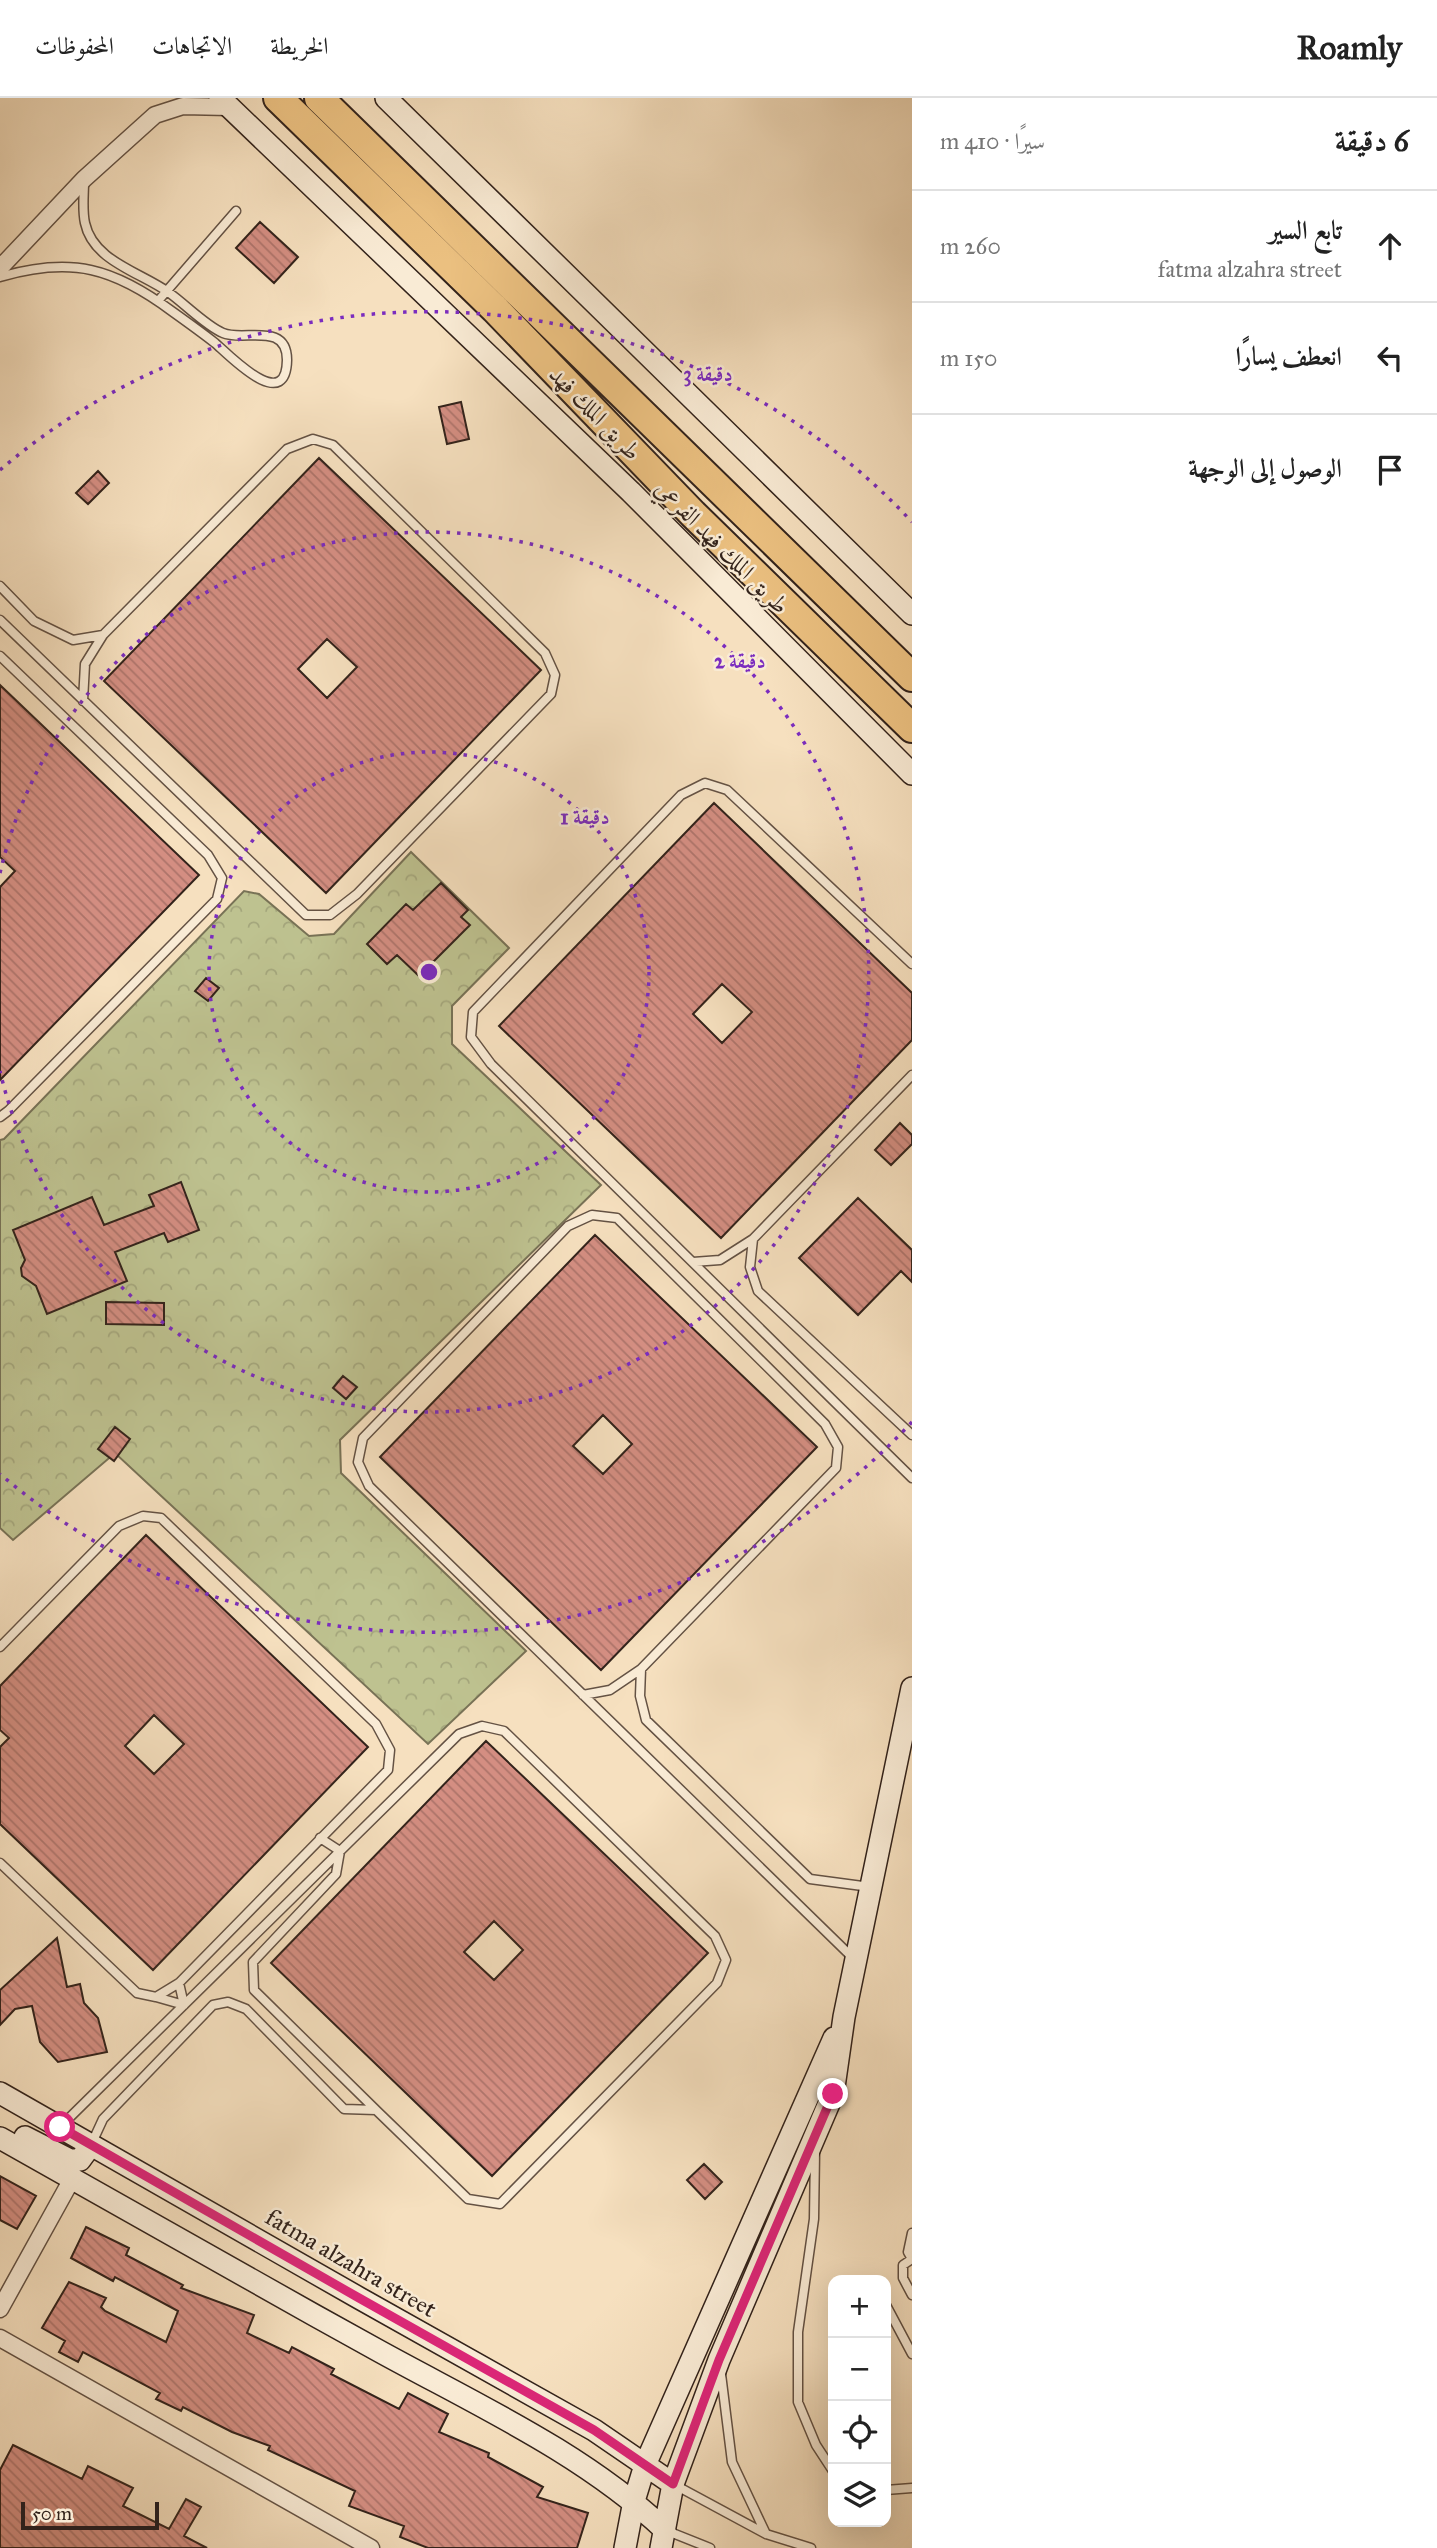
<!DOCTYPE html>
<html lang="ar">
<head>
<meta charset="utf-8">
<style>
  :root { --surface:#fff; --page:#f6f6f6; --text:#222; --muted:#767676; --line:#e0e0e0 }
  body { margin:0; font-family:"IM FELL Great Primer",Amiri,serif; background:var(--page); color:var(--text); direction:rtl }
  .controls { position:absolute; right:21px; bottom:21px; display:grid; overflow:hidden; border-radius:14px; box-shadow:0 7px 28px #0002 }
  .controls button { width:63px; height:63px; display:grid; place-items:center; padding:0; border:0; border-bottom:2px solid var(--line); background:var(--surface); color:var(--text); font:35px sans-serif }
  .scale { position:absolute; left:21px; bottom:18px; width:138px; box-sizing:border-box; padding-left:7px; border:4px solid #33231b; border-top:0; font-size:19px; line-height:24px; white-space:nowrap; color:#33231b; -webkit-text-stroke:5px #f9ebd5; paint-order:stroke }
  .stop { position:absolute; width:21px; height:21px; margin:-16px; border:5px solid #db2777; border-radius:50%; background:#fff }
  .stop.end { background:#db2777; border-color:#fff; box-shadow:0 2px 7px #0008 }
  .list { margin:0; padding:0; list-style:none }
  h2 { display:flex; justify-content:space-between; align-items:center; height:91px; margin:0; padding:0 28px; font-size:30px }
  h2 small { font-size:23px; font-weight:400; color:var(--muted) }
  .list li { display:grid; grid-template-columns:46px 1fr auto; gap:21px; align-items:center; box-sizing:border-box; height:112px; padding:0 28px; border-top:2px solid var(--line) }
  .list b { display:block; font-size:26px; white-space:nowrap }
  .list p { margin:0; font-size:23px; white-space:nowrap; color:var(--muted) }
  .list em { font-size:23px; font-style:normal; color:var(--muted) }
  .icon { flex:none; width:38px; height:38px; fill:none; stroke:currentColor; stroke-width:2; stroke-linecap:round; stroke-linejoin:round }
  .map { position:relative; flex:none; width:912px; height:2450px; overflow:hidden; direction:ltr }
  header { display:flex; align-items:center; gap:42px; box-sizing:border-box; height:98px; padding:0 35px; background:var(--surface); border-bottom:2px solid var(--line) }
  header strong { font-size:33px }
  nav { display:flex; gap:38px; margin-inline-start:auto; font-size:24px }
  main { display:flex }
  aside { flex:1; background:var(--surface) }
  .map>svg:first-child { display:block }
  .park { fill:url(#park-crowns); stroke:#787256; stroke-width:2 }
  .building { fill:url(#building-back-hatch); stroke:#33231b; stroke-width:2; fill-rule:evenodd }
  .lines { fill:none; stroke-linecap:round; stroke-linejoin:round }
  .lane-casing { stroke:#645244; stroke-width:11 }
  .street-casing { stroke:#645244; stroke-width:19 }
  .secondary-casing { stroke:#33231b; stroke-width:24 }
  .highway-casing { stroke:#33231b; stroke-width:32 }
  .lane { stroke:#f9ebd5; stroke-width:8 }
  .street { stroke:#f9ebd5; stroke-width:16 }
  .secondary { stroke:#f9ebd5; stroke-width:21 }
  .highway { stroke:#ebc080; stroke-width:28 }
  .route { stroke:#db2777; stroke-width:9 }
  .ring { fill:none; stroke:#7b2cbf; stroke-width:3.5; stroke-dasharray:3.5 7 }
  .labels { text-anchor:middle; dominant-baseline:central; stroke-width:5; stroke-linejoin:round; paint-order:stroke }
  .street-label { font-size:24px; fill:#33231b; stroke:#f9ebd5 }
  .centre { fill:#7b2cbf; stroke:#f9ebd5; stroke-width:3.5 }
  .ring-label { font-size:21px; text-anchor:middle; font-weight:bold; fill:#7b2cbf; stroke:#f9ebd5; stroke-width:5; stroke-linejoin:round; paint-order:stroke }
</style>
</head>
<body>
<header>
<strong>Roamly</strong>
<nav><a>الخريطة</a><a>الاتجاهات</a><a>المحفوظات</a></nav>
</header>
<main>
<aside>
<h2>6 دقيقة<small>سيرًا · 410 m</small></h2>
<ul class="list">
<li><svg class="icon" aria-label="ahead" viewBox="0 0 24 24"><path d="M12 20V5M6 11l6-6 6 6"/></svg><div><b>تابع السير</b><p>fatma alzahra street</p></div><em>260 m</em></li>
<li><svg class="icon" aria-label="left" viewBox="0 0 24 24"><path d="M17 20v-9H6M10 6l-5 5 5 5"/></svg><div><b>انعطف يسارًا</b></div><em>150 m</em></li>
<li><svg class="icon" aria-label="arrive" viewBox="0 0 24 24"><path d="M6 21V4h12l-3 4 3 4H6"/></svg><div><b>الوصول إلى الوجهة</b></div></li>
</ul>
</aside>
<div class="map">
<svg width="912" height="2450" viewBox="0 0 912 2450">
  <defs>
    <pattern id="park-crowns" width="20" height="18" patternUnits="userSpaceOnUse" patternTransform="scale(1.75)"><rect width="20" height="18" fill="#bec290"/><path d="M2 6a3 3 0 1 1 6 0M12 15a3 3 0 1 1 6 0" fill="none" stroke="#a4a67c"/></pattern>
    <pattern id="building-back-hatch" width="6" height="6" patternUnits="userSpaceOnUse" patternTransform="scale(1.75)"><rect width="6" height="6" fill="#d48e82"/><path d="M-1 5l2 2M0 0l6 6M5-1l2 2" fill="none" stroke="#ad746a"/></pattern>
  </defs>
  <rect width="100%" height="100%" fill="#f6e0bf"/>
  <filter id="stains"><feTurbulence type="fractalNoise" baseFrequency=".00286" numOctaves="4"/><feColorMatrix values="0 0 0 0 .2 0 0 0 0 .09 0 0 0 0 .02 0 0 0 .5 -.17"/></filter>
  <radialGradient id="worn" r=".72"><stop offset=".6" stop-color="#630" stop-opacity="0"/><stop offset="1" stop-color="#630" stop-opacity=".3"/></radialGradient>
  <path class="park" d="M411,754L509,850L452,908V946L601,1087L340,1342L341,1375L526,1553L428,1646L115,1355L13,1442L0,1430V1042L4,1041L244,793L259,796L309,838L334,836Z"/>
  <path class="building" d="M260,124L298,159L274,185L236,150Z
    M461,304L469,341L447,346L439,309Z
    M319,360L541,572L326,795L104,583ZM327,541L357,569L327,600L298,571Z
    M98,373L109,385L88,406L76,395Z
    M0,587L199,777L0,982V789L15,773L0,759Z
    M714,705L912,895V942L721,1140L499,928ZM722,886L752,914L722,945L693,916Z
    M441,785L468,812L461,819L470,827L419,878L397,857L387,866L367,846L406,806L413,812Z
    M206,880L219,890L208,903L195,893Z
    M900,1025L912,1037V1046L891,1067L875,1052Z
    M181,1084L199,1132L168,1144L164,1135L115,1154L127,1183L47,1216L36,1188L22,1178L21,1170L25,1162L13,1132L92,1099L104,1127L154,1108L149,1097Z
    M858,1100L912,1152V1184L901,1173L858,1217L799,1160Z
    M595,1137L817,1349L601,1572L380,1359ZM603,1317L632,1346L603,1376L573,1348Z
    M106,1204L164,1205V1227L106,1226Z
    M343,1278L357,1289L346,1301L333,1290Z
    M115,1329L130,1341L114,1363L98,1351Z
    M146,1437L368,1649L153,1872L0,1726V1649L9,1640L0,1632V1588ZM154,1617L184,1646L154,1676L125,1648Z
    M486,1643L708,1855L492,2078L271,1865ZM494,1823L523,1852L494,1882L464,1854Z
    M57,1840L67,1889L80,1886L84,1905L98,1920L107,1954L58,1964L40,1944L32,1908L15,1911L0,1927V1892Z
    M704,2066L722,2084L705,2101L687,2082Z
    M0,2078L36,2098L17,2131L0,2122Z
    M86,2129L129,2150L126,2157L183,2187L181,2190L254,2217L247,2235L289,2255L292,2249L334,2271L331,2276L399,2311L408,2295L448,2316L439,2334L489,2355L488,2359L543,2389L537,2399L588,2415L577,2450H428L400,2439L404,2428L349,2408L355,2393L268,2352L270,2348L232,2334L183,2309L181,2313L156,2301L160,2295L83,2254L78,2264L59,2254L65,2243L42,2230L69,2184L106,2200L101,2209L105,2213L166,2244L178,2213L115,2179L113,2183L71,2160Z
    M13,2347L82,2381L88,2368L133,2390L123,2408L169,2431L186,2401L201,2409L184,2438L207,2450H0V2372Z"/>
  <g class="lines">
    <defs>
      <path id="lane" d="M0,179C72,158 114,170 173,214C187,224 201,234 215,245C229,257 286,317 287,262C287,223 243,244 223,235C206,228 184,205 168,194C140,174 93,163 85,125C82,112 84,97 84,83
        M158,203L236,113
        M0,488L34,523L73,542L103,537L287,351L313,341L333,347L545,555L555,577L551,596L357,796L330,817H306L0,522
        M0,558L208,757L222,780L217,801L8,1013L0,1019
        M83,603L85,566L103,537
        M912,866L727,692L705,685L681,697L473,914L471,939L491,966L912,1380
        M912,977L753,1141L750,1169L758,1193L912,1337
        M693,1164L720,1162L753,1141
        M0,1549L119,1428L143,1418L161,1420L376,1626L390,1652L388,1672L179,1885L156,1899L137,1895L0,1765
        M583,1597L610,1592L641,1571
        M320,1740L340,1753L336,1776L253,1864L254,1892L376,2012
        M853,1860L369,1388L358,1364L363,1340L568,1128L592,1117L617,1120L825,1326L838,1349L836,1370L641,1571L640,1598L646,1622L810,1781L870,1789
        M156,1899L184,1907L179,1885
        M62,2027L459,1636L482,1628L504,1633L715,1838L726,1862L717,1885L500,2106L468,2101L376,2012L344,2011L246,1911L228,1904L213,1907L103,2021L91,2047
        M815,2054L814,2121L798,2234V2304L816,2347L833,2373
        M912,2135L908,2154L912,2161
        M912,2161L903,2167V2180L912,2197
        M886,2207L912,2256
        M721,2276L732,2364L766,2436
        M675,2387L766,2436L811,2450
        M886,2392L912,2390
        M665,2432L710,2450"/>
      <path id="street" d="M0,170L84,81L155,17L183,8L229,9
        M0,2211L72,2081
        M0,2240L371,2450"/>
      <path id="secondary" d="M220,0L631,394L912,676
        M386,0L912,516
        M0,1995L359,2200L594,2332L673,2386
        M25,2039L70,2062H80L91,2047
        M0,2040C126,2111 252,2183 379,2253C477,2307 583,2355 665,2432
        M625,2450L634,2403L645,2367L834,1940
        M661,2450L673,2386L719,2262L833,1996L844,1919L912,1590"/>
      <path id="highway" d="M278,0L495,211L693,416L912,630
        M319,0L912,579"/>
    </defs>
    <use href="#lane" class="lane-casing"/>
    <use href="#street" class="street-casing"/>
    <use href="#secondary" class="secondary-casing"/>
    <use href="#highway" class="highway-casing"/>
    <use href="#lane" class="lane"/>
    <use href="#street" class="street"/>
    <use href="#secondary" class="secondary"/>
    <use href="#highway" class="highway"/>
  </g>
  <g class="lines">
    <path class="route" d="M60,2029L359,2200L594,2332L673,2386L719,2262L833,1996"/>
  </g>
  <g class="ring">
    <circle cx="429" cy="874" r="220"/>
    <path d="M0 775A440 440 0 1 1 0 973"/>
    <path d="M912 1324A660 660 0 0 1 0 1376M0 372A660 660 0 0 1 912 424"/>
  </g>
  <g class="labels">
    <g class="street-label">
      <text transform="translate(595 315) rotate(46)">طريق الملك فهد</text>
      <text transform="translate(722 449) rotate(45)">طريق الملك فهد الفرعي</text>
      <text transform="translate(351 2165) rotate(30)">fatma alzahra street</text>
    </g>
  </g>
  <circle cx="429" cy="874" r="10" class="centre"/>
  <g class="ring-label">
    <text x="708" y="283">3 دقيقة</text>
    <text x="740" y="570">2 دقيقة</text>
    <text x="585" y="726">1 دقيقة</text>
  </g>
  <rect width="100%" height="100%" filter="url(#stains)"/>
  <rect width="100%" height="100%" fill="url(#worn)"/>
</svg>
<div class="controls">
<button>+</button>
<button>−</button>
<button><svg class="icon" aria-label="locate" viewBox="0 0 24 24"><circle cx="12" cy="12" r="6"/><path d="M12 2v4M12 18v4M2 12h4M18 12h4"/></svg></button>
<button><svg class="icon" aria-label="layers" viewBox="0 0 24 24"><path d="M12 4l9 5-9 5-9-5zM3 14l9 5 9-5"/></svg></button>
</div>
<div class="scale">50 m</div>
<div class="stop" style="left:60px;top:2029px"></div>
<div class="stop end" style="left:833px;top:1996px"></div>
</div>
</main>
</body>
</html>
